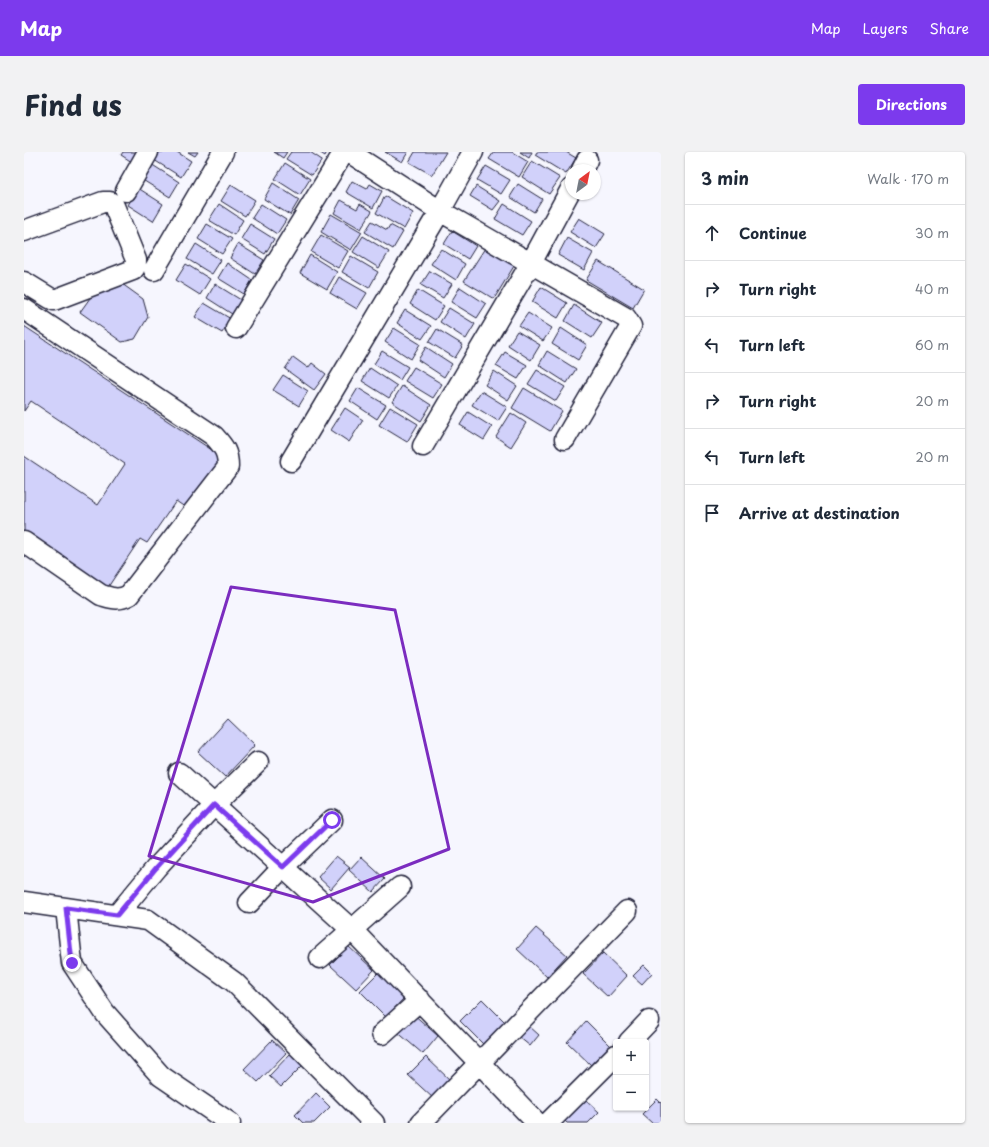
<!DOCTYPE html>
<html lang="en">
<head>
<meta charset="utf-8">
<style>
  :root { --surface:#fff; --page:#f2f2f3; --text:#1f2937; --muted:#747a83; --line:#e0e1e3; --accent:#7c3aed }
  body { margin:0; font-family:"Playpen Sans",sans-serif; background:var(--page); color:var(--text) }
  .controls { position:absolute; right:12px; bottom:12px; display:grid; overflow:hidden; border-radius:4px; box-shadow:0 1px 3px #0004 }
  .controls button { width:36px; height:36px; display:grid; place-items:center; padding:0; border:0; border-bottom:1px solid var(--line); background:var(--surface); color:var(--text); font:20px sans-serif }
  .compass { position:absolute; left:541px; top:12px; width:36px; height:36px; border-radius:50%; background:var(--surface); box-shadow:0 1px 3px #0004; rotate:32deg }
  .stop { position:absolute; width:12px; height:12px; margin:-9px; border:3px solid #7c3aed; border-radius:50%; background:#fff }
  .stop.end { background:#7c3aed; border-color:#fff; box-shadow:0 1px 4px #0008 }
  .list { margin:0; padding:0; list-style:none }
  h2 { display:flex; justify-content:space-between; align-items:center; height:52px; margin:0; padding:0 16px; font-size:17px }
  h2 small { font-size:13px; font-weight:400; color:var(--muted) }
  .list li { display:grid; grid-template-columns:26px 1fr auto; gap:12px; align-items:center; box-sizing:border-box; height:56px; padding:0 16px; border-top:1px solid var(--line) }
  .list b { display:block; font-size:15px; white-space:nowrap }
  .list em { font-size:13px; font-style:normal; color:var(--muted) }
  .icon { flex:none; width:22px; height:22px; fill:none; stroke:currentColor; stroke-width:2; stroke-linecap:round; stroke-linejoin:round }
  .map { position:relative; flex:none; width:637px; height:971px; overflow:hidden; border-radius:4px }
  header { display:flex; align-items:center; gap:24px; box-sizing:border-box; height:56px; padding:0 20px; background:var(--accent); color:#fff }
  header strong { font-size:19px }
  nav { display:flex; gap:22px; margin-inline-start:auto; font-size:14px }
  .intro { display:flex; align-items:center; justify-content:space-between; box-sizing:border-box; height:96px; padding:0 24px }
  h1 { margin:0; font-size:28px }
  .button { padding:10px 18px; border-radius:4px; background:var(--accent); color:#fff; font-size:14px; font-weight:700 }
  main { display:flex; gap:24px; padding:0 24px }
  aside { flex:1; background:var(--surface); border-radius:4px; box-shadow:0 1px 3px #0004 }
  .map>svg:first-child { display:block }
  .building { fill:#d1d1fa; stroke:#22223b }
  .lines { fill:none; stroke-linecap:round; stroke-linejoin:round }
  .minor-casing { stroke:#22223b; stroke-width:23 }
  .minor { stroke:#fff; stroke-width:20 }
  .route { stroke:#7c3aed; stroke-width:5 }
  .marked { fill:none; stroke:#7b2cbf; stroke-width:3; stroke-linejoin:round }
</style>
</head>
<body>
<header>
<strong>Map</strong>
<nav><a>Map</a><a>Layers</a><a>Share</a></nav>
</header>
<div class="intro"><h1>Find us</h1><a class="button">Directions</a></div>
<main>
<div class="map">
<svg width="637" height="971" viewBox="0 0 637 971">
  <rect width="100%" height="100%" fill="#f6f6fe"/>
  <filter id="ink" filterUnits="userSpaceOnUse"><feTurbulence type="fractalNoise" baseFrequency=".025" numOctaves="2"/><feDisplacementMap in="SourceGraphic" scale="8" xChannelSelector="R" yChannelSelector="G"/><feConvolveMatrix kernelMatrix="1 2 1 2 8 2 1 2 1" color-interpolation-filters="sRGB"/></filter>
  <g filter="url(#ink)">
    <path class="building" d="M99,0H119L111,12L97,3Z
      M135,0H153L167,9L157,25L130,8Z
      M164,0H174L171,4Z
      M250,0H263L259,6Z
      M267,0H286L298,8L288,23L262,7Z
      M295,0H303L301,4Z
      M361,0H384L378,10Z
      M391,0H422L408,23L385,10Z
      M470,0H488L504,10L495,25L465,7Z
      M496,0H508L505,6Z
      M513,0H542L552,6L542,22L511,3Z
      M508,9L536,26L525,42L498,25Z
      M261,11L286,27L276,43L251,27Z
      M127,12L155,30L146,45L117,27Z
      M462,14L486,28L477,42L453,28Z
      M328,29L343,37L346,32L358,39L349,56L322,40Z
      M249,31L275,48L266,63L240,47Z
      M494,32L518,47L510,60L486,45Z
      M207,33L231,48L221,64L197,49Z
      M452,34L476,49L469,58L446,44Z
      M114,36L139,52L129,69L104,53Z
      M361,44L389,61L380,77L352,61Z
      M317,48L333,57L336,52L348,59L337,77L310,61Z
      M195,52L219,68L210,83L185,68Z
      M237,52L262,68L253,82L228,66Z
      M480,52L507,69L498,83L471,67Z
      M307,62L338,80L327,98L297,80Z
      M555,66L581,82L572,96L546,80Z
      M348,69L363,78L366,73L379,80L369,97L341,80Z
      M183,72L208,87L198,102L174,87Z
      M226,72L250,87L241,102L217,87Z
      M428,79L452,94L444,107L420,92Z
      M297,83L324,99L314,116L287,100Z
      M339,84L365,100L355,116L329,100Z
      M543,86L569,101L560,118L534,103Z
      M172,92L197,108L188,122L163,107Z
      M214,92L240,108L231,122L206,106Z
      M461,96L490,114L470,147L440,129Z
      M417,97L441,112L432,128L407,112Z
      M286,103L313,120L303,137L276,121Z
      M327,104L354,120L345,136L318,120Z
      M574,109L620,137L609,156L562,128Z
      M203,111L228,128L220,142L194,126Z
      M162,112L186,127L176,143L152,128Z
      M406,119L428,132L419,146L397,133Z
      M315,125L343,141L333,157L306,141Z
      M94,129L119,147L124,165L111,187L98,190L56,160L76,132Z
      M191,132L217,148L208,162L183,146Z
      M436,135L462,152L453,166L427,150Z
      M517,135L543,151L534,166L508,150Z
      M394,138L420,154L411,168L386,152Z
      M180,151L207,167L198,181L171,165Z
      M550,153L578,171L568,186L541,169Z
      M425,156L451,172L442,187L416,170Z
      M381,158L407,174L398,187L373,171Z
      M504,161L528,176L519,189L495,174Z
      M0,174L200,306L165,358L152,349L123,391L116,387L84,435L0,380V304L74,353L101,312L7,249L0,259Z
      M370,176L396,192L387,207L361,190Z
      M537,176L563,193L554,208L528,192Z
      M413,177L439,193L431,206L405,190Z
      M493,179L516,193L507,208L484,193Z
      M402,195L428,212L420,225L394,208Z
      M358,199L384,215L376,228L350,212Z
      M523,199L552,217L543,231L515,213Z
      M481,200L503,213L494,227L472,214Z
      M269,205L284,216L288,211L302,222L290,238L261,217Z
      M390,215L418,232L409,246L381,229Z
      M346,216L373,234L365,246L338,229Z
      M513,218L541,235L532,249L504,232Z
      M470,219L493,234L484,248L461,233Z
      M259,223L284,239L275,254L249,238Z
      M378,234L407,253L397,269L368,250Z
      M334,236L362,253L353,267L326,249Z
      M500,236L538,259L526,279L488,256Z
      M457,239L483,255L474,269L448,253Z
      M366,255L394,272L383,290L355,273Z
      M321,256L339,268L325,290L307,278Z
      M444,260L468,275L460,288L436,273Z
      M487,261L502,271L487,295L472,285Z
      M204,567L231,593L201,625L174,600Z
      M312,704L326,715L307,737L294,725Z
      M337,705L361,727L349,740L325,718Z
      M512,776L543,803L523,825L493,797Z
      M324,794L350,818L332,837L306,813Z
      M579,801L603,824L584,845L559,822Z
      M620,813L628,821L618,832L609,824Z
      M355,820L381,845L362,865L336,839Z
      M458,847L483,872L461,894L436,869Z
      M387,860L414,884L399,902L371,878Z
      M562,869L587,894L568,914L543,890Z
      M505,874L515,883L506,894L495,885Z
      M248,888L262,901L234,930L220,917Z
      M267,901L279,913L257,935L245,924Z
      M402,905L427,929L410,947L384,923Z
      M292,941L306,955L290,971H279L271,963Z
      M561,947L575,960L564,971H543L540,968Z
      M633,947L637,951V971H628L618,962Z"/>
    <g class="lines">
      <defs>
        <path id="minor" d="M325,0L416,59L602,166L607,174L541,287
          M558,18L563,8
          M102,39L124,0
          M0,79L79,50H86L90,54L112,108C112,112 112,115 109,118L30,148L26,146L0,130
          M130,118L199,0
          M0,157L190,284C200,295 204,300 204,315L105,443C94,449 88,446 77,443L0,390
          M212,176L320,0
          M399,294L507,111L547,37
          M267,309L416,59L449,0
          M155,621L328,778L513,971
          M0,750L124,768L210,830L350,971
          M225,751L259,715L308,668
          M42,756L48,811L81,861L137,924L206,971
          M93,763L132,716L190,653L234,610
          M296,806L376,735
          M358,882L396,848
          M605,890L625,869
          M397,971L603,759
          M524,971L592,903"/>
      </defs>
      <use href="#minor" class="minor-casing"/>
      <use href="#minor" class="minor"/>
    </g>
  </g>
  <g class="lines" filter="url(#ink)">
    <path class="route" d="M48,811L42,756L93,763L132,716L190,653L259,715L308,668"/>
  </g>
  <path class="marked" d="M207,435L371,458L425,697L289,750L125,704Z"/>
</svg>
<div class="controls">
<button>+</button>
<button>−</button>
</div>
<svg class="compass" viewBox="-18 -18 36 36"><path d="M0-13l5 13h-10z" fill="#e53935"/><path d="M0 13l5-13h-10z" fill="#747a83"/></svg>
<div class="stop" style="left:308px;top:668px"></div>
<div class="stop end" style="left:48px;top:811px"></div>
</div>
<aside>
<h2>3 min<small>Walk · 170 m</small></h2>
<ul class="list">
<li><svg class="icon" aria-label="ahead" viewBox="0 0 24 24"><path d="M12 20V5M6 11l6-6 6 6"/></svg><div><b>Continue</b></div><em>30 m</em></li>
<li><svg class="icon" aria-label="right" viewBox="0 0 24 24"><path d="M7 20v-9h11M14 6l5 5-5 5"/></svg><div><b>Turn right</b></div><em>40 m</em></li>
<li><svg class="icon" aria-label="left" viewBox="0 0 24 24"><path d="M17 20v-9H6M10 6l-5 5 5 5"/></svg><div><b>Turn left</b></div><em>60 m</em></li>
<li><svg class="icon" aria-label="right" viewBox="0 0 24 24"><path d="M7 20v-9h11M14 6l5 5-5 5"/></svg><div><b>Turn right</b></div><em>20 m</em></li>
<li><svg class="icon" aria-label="left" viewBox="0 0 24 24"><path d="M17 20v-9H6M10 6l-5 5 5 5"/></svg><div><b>Turn left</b></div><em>20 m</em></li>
<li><svg class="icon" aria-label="arrive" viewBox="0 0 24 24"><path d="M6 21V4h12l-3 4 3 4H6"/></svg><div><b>Arrive at destination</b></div></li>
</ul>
</aside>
</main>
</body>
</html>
